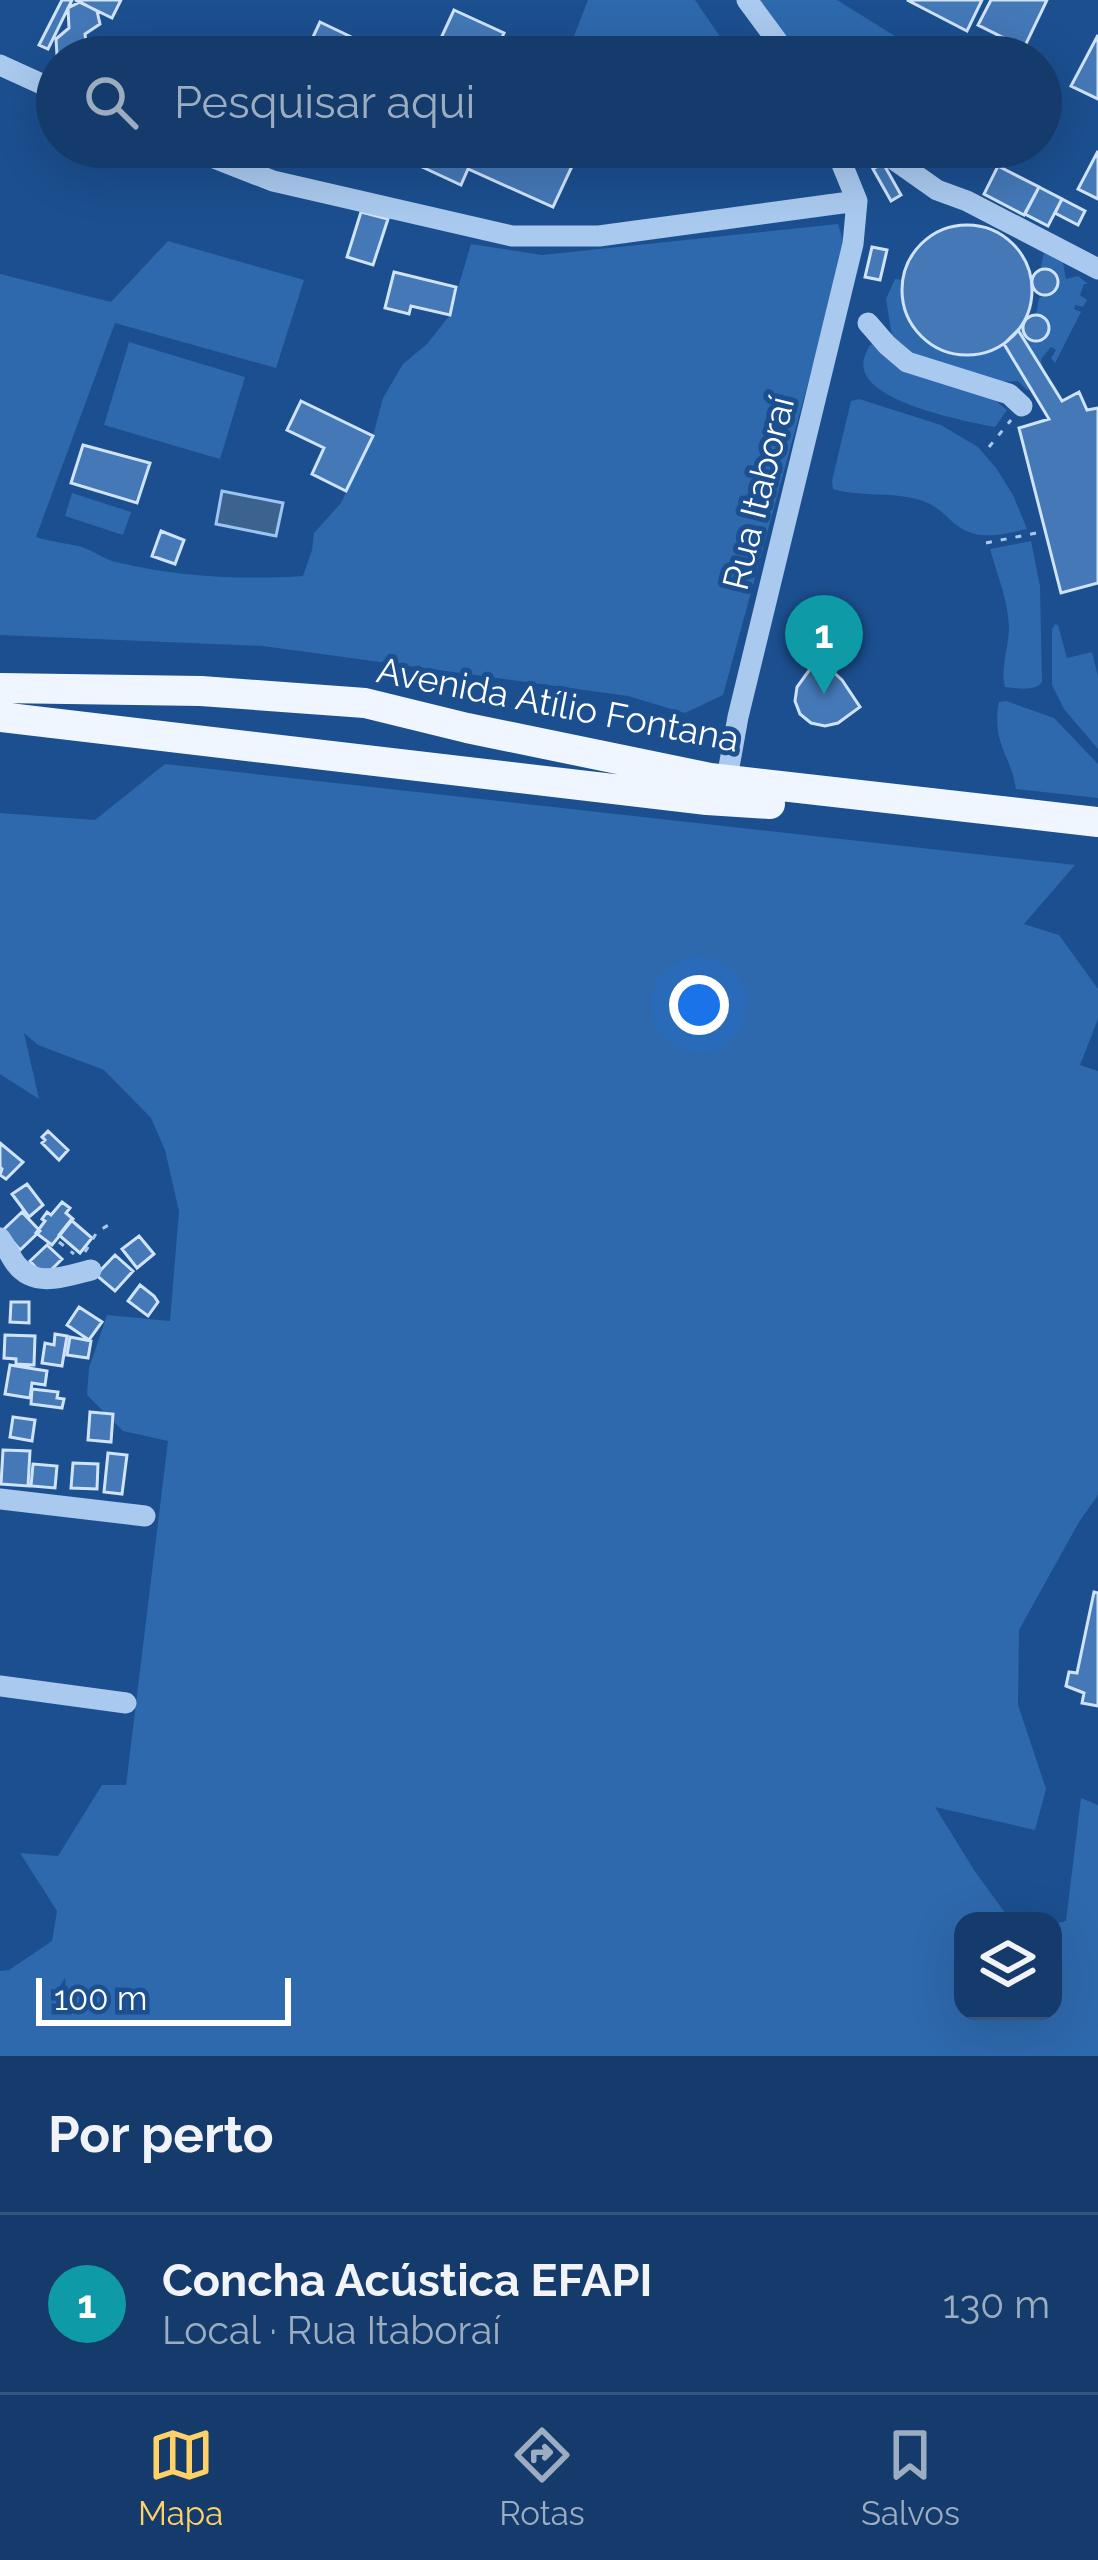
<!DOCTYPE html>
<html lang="pt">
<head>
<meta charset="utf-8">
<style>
  :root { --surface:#143b6b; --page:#1d4271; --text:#f1f3f6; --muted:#9dadc1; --line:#33557e; --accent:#ffd166 }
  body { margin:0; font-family:Raleway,sans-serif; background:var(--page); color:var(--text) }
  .controls { position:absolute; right:36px; bottom:36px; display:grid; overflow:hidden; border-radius:24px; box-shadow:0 12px 48px #0002 }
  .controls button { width:108px; height:108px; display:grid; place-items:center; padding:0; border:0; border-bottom:3px solid var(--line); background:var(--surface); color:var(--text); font:60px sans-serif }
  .scale { position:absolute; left:36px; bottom:30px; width:255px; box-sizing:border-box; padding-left:12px; border:6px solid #fff; border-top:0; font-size:33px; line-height:42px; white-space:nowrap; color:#fff; -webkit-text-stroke:9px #1b4f8f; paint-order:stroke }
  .you { position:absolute; left:699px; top:1005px; width:42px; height:42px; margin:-30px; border:9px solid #fff; border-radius:50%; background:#1a73e8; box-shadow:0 0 0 18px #1a73e833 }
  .badge { display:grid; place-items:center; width:78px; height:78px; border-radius:50%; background:var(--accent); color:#fff; font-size:39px; font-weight:700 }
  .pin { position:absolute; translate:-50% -99px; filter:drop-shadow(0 3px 6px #0008) }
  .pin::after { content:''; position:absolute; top:63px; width:42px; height:36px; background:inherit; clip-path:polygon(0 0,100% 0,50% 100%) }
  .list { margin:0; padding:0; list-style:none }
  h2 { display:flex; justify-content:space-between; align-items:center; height:156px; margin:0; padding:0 48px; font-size:51px }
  h2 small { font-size:39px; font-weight:400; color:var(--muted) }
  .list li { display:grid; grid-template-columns:78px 1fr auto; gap:36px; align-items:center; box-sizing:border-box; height:180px; padding:0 48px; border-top:3px solid var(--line) }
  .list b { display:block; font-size:45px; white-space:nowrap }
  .list p { margin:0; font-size:39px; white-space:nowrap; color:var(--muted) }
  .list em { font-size:39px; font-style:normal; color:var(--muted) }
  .icon { flex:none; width:66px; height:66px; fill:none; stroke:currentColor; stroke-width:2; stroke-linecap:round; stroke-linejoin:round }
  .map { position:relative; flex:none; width:1098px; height:2056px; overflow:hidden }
  .search { position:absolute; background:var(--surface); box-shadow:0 12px 48px #0002; left:36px; right:36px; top:36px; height:132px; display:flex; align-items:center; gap:30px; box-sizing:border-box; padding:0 42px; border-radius:66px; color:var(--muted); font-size:45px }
  .sheet { height:336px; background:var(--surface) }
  nav { display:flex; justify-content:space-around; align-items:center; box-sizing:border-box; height:168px; border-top:3px solid var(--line); background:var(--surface); font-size:33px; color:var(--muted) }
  nav a { display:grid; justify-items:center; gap:6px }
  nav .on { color:var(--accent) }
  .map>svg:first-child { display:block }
  .green { fill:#2e69ad }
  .water { fill:#3c6290; stroke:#9cc4f0; stroke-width:3 }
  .building { fill:#4478b7; stroke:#cfe3fa; stroke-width:3 }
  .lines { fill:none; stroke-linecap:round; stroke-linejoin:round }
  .path { stroke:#a9c9ee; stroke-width:3; stroke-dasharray:6 9; stroke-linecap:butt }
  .minor { stroke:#a9c9ee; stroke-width:21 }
  .major { stroke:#f0f6ff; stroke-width:30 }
  .labels { text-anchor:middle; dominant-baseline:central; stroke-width:10; stroke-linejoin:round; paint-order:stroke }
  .street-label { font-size:36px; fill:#fff; stroke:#1b4f8f }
</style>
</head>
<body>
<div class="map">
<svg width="1098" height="2056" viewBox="0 0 1098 2056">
  <rect width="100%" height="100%" fill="#1b4f8f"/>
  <path class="green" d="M588,0H695L734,57H566Z
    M756,0H837L914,48L935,57H805Z
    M838,224L845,247L723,695L685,713L628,696L263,646L0,635V274L111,302L168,241L304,280L276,368L115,323L36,537C51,542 67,543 82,547C94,551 104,559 116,562C176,577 242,580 303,576L312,550L314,533L341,503L373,436L383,398L403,364L427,344L450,315L471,244L542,255Z
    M1044,253L1063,263L1066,279L1078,276L1088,284H1084L1080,295L1087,300L1083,307L1075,305L1074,309L1081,312L1055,363L1051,358L1056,350L1051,347L1041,359L1043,369L1018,330L1023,325L1024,334L1034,341L1042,339L1048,333L1046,321L1036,315L1039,298L1054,290L1057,282L1052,272L1040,270Z
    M895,279L903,280C903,340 948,371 1004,344L1031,389L1027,390L1018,381C969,385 934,367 893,342L886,299Z
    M129,342L245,377L220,459L104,425Z
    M876,344L990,396L1007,410L995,427C963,421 878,404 865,373C861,362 865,355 870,345Z
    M859,399L941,425L978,447L996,468L1013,495L1027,529C1000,535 979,542 955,524C941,512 937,505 917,499C889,492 860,497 833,489L832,481L851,401Z
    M72,493L131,512L123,535L65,516Z
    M1031,541L1040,586L1042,682C1035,692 1016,688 1005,687C1000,668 1009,647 1009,627C1008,600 997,574 990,549Z
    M1055,624L1058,625L1067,658L1092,652L1098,676V749L1064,709L1052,685V629Z
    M1006,701L1054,718L1098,764V798L1016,789C1011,755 991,743 999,702Z
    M165,764L1075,865L1024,924L1059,935L1098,989V1019L1080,1065L1098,1071V1495L1079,1522L1019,1630L1018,1705L1046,1789L1035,1830L935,1807L974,1870L1011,1921H963V2011H1053V1924L1066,1921L1081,1798L1098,1805V2056H0V1971L9,1970L52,1941L57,1911L20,1853L58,1856L102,1785H126L168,1441L123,1431L87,1395L89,1368L107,1315L170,1321L179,1211L165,1150L151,1118L104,1070L38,1045L24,1033L39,1099L0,1074V813L95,820Z"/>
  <path class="water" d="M222,491L283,503L276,536L216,524Z"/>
  <path class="building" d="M62,0H72L48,49L39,45Z
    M75,0H121L112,18Z
    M907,0H982L967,31Z
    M991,0H1047L1024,48L978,25Z
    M80,2L97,11L100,24L85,34L87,52L81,57H61L57,55L56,39L69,28L68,8Z
    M454,10L504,33L493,57H449L435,51Z
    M320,22L385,53L391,40L427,57H299L302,51L306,52Z
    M1098,35V99L1071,86Z
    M379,147H581L553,207L468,169L461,185Z
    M1098,151V199L1078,189Z
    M883,163L901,195L891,201L873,169Z
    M998,166L1039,187L1024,215L984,194Z
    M1039,187L1062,199L1048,226L1025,214Z
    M1062,199L1085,211L1078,225L1055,213Z
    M361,212L388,219L373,265L347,257Z
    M902 290a65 65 0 1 1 130 0a65 65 0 1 1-130 0Z
    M872,247L887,250L880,280L865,277Z
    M1032 282a13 13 0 1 1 26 0a13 13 0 1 1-26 0Z
    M394,272L456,287L450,315L411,306L409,314L385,308Z
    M1023 328a13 13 0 1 1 26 0a13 13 0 1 1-26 0Z
    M1018,330L1062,401L1079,392L1087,410L1098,408V583L1061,593L1019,428L1049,419L1004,344Z
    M301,401L373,436L346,491L312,474L324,448L287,430Z
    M83,445L150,463L137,503L71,483Z
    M161,531L184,540L175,564L152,556Z
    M818,658L842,680L860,707L838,723L825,726L811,723L800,714L795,701L797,687Z
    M48,1131L68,1150L59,1160L42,1143L45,1140L42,1137Z
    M0,1143L23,1162L6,1179L0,1175L2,1169L0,1167Z
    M27,1184L43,1205L29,1217L12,1194Z
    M62,1202L70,1208L66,1213L73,1219L52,1245L36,1233L45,1221L42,1219L47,1212L51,1215Z
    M22,1212L40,1231L20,1250L3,1230Z
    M71,1220L92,1238L80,1253L59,1235Z
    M139,1236L154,1254L137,1268L122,1249Z
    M47,1245L62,1259L44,1277L30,1261Z
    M115,1255L133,1271L115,1291L96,1275Z
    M140,1285L154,1296L158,1302L148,1316L128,1301Z
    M11,1302H29V1323L10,1322Z
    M79,1307L102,1322L89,1340L67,1325Z
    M55,1334L67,1336L62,1366L42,1363L45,1343L54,1345Z
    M5,1335L35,1336L34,1365L16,1364V1359L4,1358Z
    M70,1337L91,1341L88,1358L67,1355Z
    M10,1365L47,1371L45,1385L32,1383L30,1398L5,1394Z
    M32,1389L58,1392L57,1398L64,1399L62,1408L31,1404Z
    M90,1412L113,1414L111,1442L88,1440Z
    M13,1417L35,1420L32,1441L10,1437Z
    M3,1450L30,1451L28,1486L1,1484Z
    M108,1453L127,1455L122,1494L104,1492Z
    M73,1463L98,1464L97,1489L71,1488Z
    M33,1464L57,1466L55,1488L31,1486Z
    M1094,1592L1098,1593V1706L1082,1703L1084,1693L1066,1686L1069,1672L1077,1673Z"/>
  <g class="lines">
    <path class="path" d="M989,447L1011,420
      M986,543L1036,533
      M59,1242L74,1254
      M85,1252L97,1232L110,1224"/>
    <path class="minor" d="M747,0L789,57
      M0,65L57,91
      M186,147L273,181L512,236H599L857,201
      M876,147L937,190L967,201L1098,269
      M868,323L887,345L907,362L1009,394L1022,406
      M725,789L738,717L853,244L857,201L835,147
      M0,1238C6,1246 10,1256 16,1264C35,1289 67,1276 91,1270
      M0,1499L145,1516
      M0,1686L126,1703"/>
    <path class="major" d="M0,688L201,691L365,703L467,728L710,778L1098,822
      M0,717L707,800L770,804"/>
  </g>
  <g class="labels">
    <g class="street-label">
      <text transform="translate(758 493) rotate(-76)">Rua Itaboraí</text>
      <text transform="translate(558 704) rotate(11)">Avenida Atílio Fontana</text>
    </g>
  </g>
</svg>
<div class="controls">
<button><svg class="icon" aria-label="layers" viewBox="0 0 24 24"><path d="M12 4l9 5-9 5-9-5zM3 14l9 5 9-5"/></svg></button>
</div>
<div class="scale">100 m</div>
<div class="you"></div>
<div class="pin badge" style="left:824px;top:694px;background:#0f9aa8">1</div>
<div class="search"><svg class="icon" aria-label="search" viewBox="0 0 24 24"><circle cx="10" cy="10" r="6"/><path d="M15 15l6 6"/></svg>Pesquisar aqui</div>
</div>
<section class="sheet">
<h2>Por perto<small></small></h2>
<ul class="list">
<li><span class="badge" style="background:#0f9aa8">1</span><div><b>Concha Acústica EFAPI</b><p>Local · Rua Itaboraí</p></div><em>130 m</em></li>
</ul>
</section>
<nav>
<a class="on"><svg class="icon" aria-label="map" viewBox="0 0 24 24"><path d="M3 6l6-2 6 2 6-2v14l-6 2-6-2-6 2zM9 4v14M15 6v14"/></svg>Mapa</a>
<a><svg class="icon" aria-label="directions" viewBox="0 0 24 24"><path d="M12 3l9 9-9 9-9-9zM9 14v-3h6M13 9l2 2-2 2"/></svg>Rotas</a>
<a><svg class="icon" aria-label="saved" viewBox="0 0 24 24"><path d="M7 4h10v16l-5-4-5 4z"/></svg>Salvos</a>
</nav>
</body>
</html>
